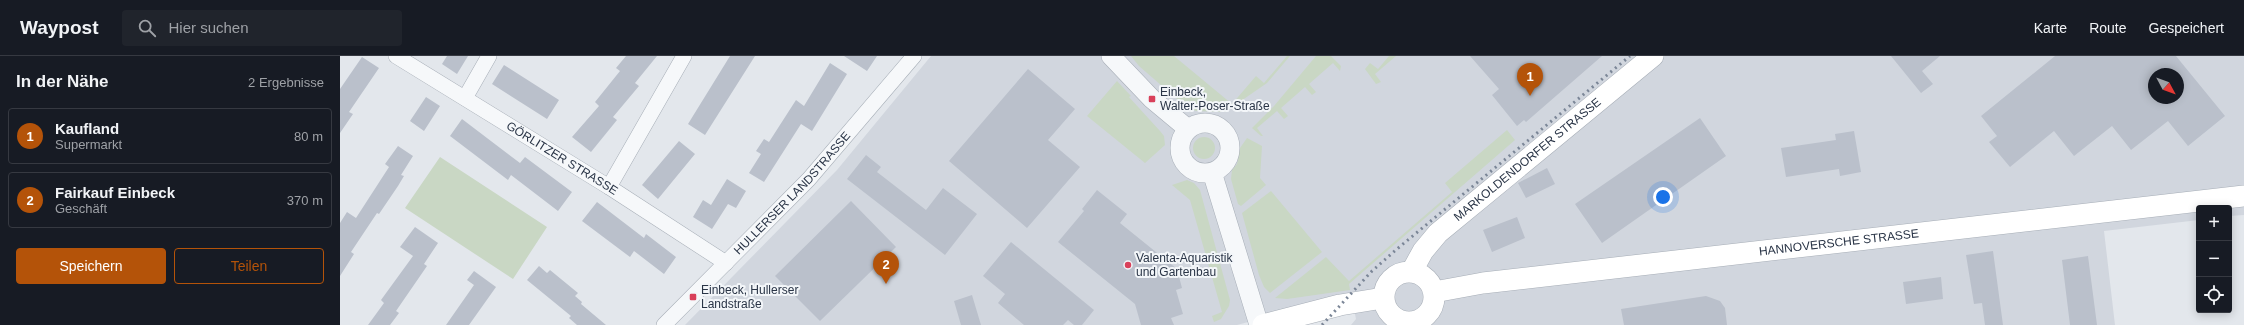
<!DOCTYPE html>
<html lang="de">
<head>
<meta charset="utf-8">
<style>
  :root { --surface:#171b24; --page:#20242c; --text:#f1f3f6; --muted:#9ea1a6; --line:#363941; --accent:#b45309 }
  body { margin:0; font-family:Arial,sans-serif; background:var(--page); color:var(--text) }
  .controls { position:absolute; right:12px; bottom:12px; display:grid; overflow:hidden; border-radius:4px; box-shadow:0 2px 10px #0003 }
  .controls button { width:36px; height:36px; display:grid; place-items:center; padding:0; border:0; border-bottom:1px solid var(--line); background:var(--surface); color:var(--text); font:20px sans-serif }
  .compass { position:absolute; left:1808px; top:12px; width:36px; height:36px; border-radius:50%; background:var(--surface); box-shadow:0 2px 10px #0003; rotate:131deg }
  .you { position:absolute; left:1323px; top:141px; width:14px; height:14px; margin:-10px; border:3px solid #fff; border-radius:50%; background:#1a73e8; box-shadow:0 0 0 6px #1a73e833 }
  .badge { display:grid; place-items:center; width:26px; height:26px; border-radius:50%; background:var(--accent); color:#fff; font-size:13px; font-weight:700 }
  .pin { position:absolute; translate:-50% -33px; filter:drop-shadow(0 1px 2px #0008) }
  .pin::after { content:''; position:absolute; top:21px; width:14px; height:12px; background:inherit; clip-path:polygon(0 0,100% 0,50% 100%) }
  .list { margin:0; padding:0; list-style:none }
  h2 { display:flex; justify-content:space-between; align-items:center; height:52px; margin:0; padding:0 16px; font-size:17px }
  h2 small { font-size:13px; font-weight:400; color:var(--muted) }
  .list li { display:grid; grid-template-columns:26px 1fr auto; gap:12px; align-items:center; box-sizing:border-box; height:56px; margin:0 8px 8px; padding:0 8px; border:1px solid var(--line); border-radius:4px }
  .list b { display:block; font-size:15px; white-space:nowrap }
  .list p { margin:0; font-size:13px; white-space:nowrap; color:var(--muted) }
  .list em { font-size:13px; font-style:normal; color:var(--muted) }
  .actions { display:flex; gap:8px; padding:12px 16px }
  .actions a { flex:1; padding:9px 0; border:1px solid var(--accent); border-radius:4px; text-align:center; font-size:14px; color:var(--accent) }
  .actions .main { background:var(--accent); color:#fff }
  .icon { flex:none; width:22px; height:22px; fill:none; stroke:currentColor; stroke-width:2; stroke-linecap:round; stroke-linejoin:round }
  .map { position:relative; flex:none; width:1904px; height:269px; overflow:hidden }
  header { display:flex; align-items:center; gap:24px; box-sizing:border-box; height:56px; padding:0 20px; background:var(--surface); border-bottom:1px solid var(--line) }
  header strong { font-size:19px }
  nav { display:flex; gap:22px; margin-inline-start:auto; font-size:14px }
  .search { width:280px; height:36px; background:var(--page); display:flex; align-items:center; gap:10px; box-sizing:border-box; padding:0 14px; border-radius:4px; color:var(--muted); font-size:15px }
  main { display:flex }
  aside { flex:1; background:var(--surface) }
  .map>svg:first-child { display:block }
  .built { fill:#d1d6de; fill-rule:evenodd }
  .green { fill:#c9d7c4 }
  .building { fill:#bac0cb; fill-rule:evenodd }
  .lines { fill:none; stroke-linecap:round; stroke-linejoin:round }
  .minor-casing { stroke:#a7aeb7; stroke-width:16 }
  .tertiary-casing { stroke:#a7aeb7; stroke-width:20 }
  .secondary-casing { stroke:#a7aeb7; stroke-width:22 }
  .minor { stroke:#f6f8fa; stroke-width:15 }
  .tertiary { stroke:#f6f8fa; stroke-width:19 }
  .secondary { stroke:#fff; stroke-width:21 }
  .rail { stroke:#7b8697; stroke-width:3; stroke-dasharray:2 4; stroke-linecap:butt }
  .poi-dot { fill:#d9405a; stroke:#f3f6f9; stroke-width:1.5 }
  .labels { text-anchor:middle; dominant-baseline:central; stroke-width:4; stroke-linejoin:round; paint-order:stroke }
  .poi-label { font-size:12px; fill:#293446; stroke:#f3f6f9; text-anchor:start }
  .street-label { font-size:12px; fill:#293446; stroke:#f3f6f9 }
</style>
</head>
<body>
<header>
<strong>Waypost</strong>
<div class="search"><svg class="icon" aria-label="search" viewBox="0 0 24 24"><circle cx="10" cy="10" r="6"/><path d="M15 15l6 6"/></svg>Hier suchen</div>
<nav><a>Karte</a><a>Route</a><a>Gespeichert</a></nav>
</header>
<main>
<aside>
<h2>In der Nähe<small>2 Ergebnisse</small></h2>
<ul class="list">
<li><span class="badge">1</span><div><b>Kaufland</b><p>Supermarkt</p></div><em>80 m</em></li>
<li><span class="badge">2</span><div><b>Fairkauf Einbeck</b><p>Geschäft</p></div><em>370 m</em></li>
</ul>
<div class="actions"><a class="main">Speichern</a><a>Teilen</a></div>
</aside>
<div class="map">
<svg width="1904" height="269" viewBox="0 0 1904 269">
  <rect width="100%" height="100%" fill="#e3e7ec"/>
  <path class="built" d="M591,0H1904V159L1889,160V152H1859V164L1764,175L1775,269H1011L1016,263L1011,238L897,269H345L497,114ZM1814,18H1838V42H1814Z"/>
  <path class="green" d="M791,0H834L892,48L916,20L924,27L947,0H950L927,27L885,56L856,55L845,50L799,10Z
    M976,0H991L1001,10L1000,15L993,7L969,28L976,36L972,39L965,31L941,52L948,60L944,63L937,55L917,72L923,80H921L912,72L934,50Z
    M1049,0H1056L1035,18L1041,26L1036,28L1025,13L1030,7L1038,13Z
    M777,25L791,40L789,41L820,75L824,80L825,89L805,107L747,60Z
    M1167,74L1175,84L1009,228L1010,234L947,243L935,242L986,201L1009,225L1112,136L1105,127Z
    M853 92a11 11 0 1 1 22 0a11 11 0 1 1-22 0Z
    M907,82L922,90L920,122L926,129L901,150L898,148L891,123L892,114L897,108L900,92Z
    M100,101L207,171L173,223L65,152Z
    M847,124L854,127L860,134L890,244L889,250L881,263L874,266L872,260L882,256L850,144L832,129Z
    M931,135L982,196L930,237L924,231L919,219L902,157Z"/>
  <path class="building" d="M107,0H128L117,18L102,8Z
    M286,0H317L295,27L299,30L273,61L277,64L251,96L232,81L259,50L255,46L280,15L276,12Z
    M390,0H415L365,79L348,68Z
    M504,0H537L527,15Z
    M1130,0H1262L1186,66L1184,64L1177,70L1152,39L1159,33Z
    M1551,0H1600L1582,15L1593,28L1581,37Z
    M1715,0H1836L1885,60L1848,90L1828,65L1791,94L1772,70L1734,100L1714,75L1670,111L1649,86L1657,80L1641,60ZM1814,18H1838V42H1814Z
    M22,1L39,12L9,56L13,58L0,77V33Z
    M490,7L507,18L472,75L461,68L424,126L409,117L421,98L416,95L424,83L429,86L456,44L464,50Z
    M164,9L219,44L207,63L152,28Z
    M688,13L735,53L708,84L740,111L687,172L609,105Z
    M86,41L100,50L84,75L70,65Z
    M1360,62L1386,100L1262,187L1235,148Z
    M122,63L180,107L185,101L232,136L218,155L171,119L168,124L110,80Z
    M1514,75L1521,116L1500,120L1499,113L1446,121L1441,92L1496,84L1495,78Z
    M339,85L355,98L318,143L302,129Z
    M58,90L73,100L61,119L64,120L58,130L39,158L37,157L11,196L14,198L0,220V167L7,156L16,162L49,111L45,108Z
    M526,99L541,111L537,116L586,154L603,132L637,158L605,199L507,123Z
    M1207,112L1215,128L1186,142L1178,127Z
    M387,123L406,135L396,152L388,148L372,173L353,161L363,144L371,149Z
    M757,134L787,158L780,167L837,213L842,232L836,234L843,258L831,262L834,269H801L795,248L718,186L744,155L742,153Z
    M511,145L556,191L480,265L435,220Z
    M257,146L304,182L306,178L336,201L324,218L294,195L290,201L242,165Z
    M1177,161L1185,182L1152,196L1143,174Z
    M75,171L98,187L84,208L87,210L56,255L59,257L50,269H28L44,247L41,244L73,200L60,191Z
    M671,186L754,254L742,269H734L728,264L723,269H684L658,247L665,238L643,220Z
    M1653,195L1663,269H1645L1642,247L1634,248L1626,199Z
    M1748,200L1757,269H1730L1722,204Z
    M199,210L207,217L210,214L238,237L235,240L242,246L241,248L266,269H237L229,262L231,260L187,224Z
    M134,215L156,231L129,269H106L134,229L127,224Z
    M1601,221L1603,243L1566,248L1563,226Z
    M632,239L641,269H621L614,245Z
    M1366,240L1380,245L1385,252L1387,269H1284L1281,253Z"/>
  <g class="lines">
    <defs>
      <g id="minor">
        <path id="s1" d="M56,0L269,131L386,207"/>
        <path d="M125,42L149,0"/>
        <path d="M269,131L344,0"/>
        <path id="s2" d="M324,269L469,123L574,0"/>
      </g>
      <path id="tertiary" d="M771,0L812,43L848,73
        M840 92a25 25 0 1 1 50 0a25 25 0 1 1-50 0Z
        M872,116L919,269
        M1074,266V269"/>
      <g id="secondary">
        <path id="s3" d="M1072,215L1083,195L1098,177L1313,0"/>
        <circle cx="1069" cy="241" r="25"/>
        <path id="s4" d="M1094,236L1143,227L1904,140"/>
        <path d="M923,269L1000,249L1043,242"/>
      </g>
    </defs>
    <use href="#minor" class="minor-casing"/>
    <use href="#tertiary" class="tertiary-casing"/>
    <use href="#secondary" class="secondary-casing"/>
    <use href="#minor" class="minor"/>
    <use href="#tertiary" class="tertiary"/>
    <use href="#secondary" class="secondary"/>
    <path class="rail" d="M982,269L1032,215L1057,193L1290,0"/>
  </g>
  <g class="poi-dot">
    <rect x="808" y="39" width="8" height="8" rx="2"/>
    <circle cx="788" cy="209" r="4"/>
    <rect x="349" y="237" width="8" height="8" rx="2"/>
  </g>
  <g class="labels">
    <g class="poi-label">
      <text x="820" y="36">Einbeck,<tspan x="820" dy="14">Walter-Poser-Straße</tspan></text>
      <text x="796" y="202">Valenta-Aquaristik<tspan x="796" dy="14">und Gartenbau</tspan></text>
      <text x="361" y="234">Einbeck, Hullerser<tspan x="361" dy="14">Landstraße</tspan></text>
    </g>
    <g class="street-label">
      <text stroke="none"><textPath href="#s1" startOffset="195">GÖRLITZER STRASSE</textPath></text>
      <text stroke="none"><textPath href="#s3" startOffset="162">MARKOLDENDORFER STRASSE</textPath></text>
      <text stroke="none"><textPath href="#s2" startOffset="184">HULLERSER LANDSTRASSE</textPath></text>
      <text stroke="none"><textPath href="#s4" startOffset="408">HANNOVERSCHE STRASSE</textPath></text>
    </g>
  </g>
</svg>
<div class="controls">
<button>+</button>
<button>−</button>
<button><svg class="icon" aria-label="locate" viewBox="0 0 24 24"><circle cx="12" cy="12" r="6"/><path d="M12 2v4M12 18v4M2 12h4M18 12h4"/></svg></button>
</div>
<svg class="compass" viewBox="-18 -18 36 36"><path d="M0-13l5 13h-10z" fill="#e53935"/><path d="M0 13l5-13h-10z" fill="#9ea1a6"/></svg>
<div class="you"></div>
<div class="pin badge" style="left:1190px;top:40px">1</div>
<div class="pin badge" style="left:546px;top:228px">2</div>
</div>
</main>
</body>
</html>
